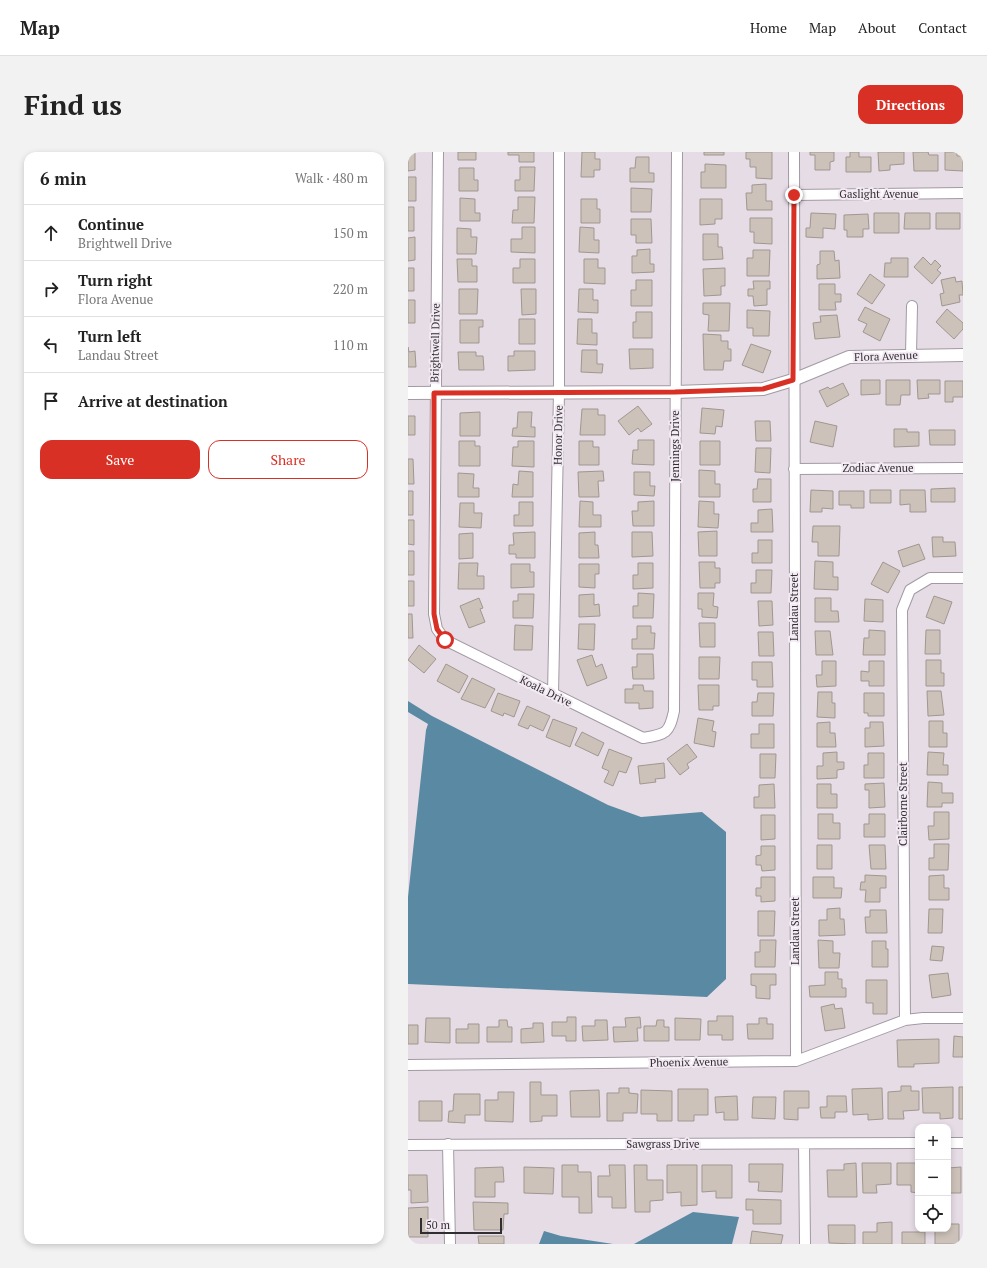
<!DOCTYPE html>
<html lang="en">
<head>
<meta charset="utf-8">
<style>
  :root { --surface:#fff; --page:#f2f2f2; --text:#222; --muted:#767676; --line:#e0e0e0; --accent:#d93025 }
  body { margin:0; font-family:"PT Serif",serif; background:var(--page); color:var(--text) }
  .controls { position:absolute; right:12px; bottom:12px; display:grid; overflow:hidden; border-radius:8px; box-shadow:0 2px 6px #0003 }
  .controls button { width:36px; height:36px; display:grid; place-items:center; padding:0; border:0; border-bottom:1px solid var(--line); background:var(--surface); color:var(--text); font:20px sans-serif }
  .scale { position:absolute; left:12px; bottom:10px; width:82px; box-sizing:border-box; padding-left:4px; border:2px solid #312e32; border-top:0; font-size:11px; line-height:14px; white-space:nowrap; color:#312e32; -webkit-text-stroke:3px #f3eaf3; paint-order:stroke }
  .stop { position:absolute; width:12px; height:12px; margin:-9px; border:3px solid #d93025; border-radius:50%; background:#fff }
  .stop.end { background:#d93025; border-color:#fff; box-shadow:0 1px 4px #0008 }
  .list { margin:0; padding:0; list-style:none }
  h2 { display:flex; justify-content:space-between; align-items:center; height:52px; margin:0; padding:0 16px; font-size:17px }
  h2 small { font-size:13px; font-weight:400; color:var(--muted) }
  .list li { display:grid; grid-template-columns:26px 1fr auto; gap:12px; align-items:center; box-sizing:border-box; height:56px; padding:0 16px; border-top:1px solid var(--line) }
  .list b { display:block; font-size:15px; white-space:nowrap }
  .list p { margin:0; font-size:13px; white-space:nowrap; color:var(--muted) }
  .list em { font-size:13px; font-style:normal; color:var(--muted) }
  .actions { display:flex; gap:8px; padding:12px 16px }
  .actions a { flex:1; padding:9px 0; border:1px solid var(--accent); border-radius:12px; text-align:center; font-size:14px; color:var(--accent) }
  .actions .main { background:var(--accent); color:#fff }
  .icon { flex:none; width:22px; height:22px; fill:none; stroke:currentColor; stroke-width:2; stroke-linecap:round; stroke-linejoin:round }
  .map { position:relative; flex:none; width:555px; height:1092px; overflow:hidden; border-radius:12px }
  header { display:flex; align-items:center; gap:24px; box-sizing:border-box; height:56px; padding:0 20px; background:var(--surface); border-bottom:1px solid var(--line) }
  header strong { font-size:19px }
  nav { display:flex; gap:22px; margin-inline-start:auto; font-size:14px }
  .intro { display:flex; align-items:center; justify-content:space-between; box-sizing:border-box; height:96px; padding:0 24px }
  h1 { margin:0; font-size:28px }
  .button { padding:10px 18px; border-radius:12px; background:var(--accent); color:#fff; font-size:14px; font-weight:700 }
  main { display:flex; gap:24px; padding:0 24px }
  aside { flex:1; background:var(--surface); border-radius:12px; box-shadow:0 2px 6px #0003 }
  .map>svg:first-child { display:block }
  .water { fill:#5a89a3 }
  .building { fill:#ccc2b9; stroke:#a0978f }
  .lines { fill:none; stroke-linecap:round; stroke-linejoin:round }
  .minor-casing { stroke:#a29aa3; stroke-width:12 }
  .tertiary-casing { stroke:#a29aa3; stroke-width:14 }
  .minor { stroke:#fff; stroke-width:10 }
  .tertiary { stroke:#fff; stroke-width:12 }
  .route { stroke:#d93025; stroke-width:5 }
  .labels { text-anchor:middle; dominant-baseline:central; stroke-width:4; stroke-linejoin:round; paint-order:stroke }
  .street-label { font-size:11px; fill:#312e32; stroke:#f3eaf3 }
</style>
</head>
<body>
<header>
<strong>Map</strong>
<nav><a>Home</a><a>Map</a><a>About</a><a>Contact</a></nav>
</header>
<div class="intro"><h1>Find us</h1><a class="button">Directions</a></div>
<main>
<aside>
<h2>6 min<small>Walk · 480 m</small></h2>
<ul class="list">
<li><svg class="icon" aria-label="ahead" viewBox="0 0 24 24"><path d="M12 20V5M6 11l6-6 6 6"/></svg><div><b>Continue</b><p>Brightwell Drive</p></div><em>150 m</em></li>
<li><svg class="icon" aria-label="right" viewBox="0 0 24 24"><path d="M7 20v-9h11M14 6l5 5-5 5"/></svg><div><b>Turn right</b><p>Flora Avenue</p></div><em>220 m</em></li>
<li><svg class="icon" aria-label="left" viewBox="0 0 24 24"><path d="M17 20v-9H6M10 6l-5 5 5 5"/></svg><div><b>Turn left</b><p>Landau Street</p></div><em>110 m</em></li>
<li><svg class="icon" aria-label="arrive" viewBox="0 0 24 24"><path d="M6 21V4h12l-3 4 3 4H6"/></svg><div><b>Arrive at destination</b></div></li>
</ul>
<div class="actions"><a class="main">Save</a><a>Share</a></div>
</aside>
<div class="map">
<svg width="555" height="1092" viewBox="0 0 555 1092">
  <rect width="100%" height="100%" fill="#e6dce6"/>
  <path class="water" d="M0,549L24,564L200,653L233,665L294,660L318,680V827L299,845L0,832V745L18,578L20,572L0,560Z
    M285,1060L331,1065L324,1092H226Z
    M136,1079L153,1084L205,1092H131Z"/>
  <path class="building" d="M0,0H7V18L0,19Z
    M50,0H68V8H50Z
    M100,0H126V10H111V3H100Z
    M174,0H187V7H192V18H186V25H173Z
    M296,0H316V3H296Z
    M338,0H364V27L348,26V15H342V7H338Z
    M402,0H426V9L422,10V18H407V3H402Z
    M442,0H451V5H463V20H438V5H442Z
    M470,0H496V12L482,13V18L471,19Z
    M505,0H520L521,3H530V19H506Z
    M537,0H549V4H555V19L537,18Z
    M228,5H241V21H246V30H222V16H227Z
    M297,12L318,13V36H293V20H297Z
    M112,15H127L126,39H107V28H112Z
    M51,16H66V28H70V39H51Z
    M0,25H8V49H0Z
    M358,32V49H364V58H339L338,41H344V33Z
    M223,36L244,37L243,60H223Z
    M110,45H127L126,71H104L105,58H110Z
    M52,46L67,47V61H72V69H52Z
    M173,47H189V57H192V71H173Z
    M292,47H314V67H307V72L292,73Z
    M0,55H6V79H0Z
    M403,61L428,62L427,77L415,76V86L398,85V76H402Z
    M466,61H491V81H466Z
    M497,61H522V77H496Z
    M528,61H552V77H528Z
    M460,62L461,77H455V85H439V78H436V63Z
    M342,66H364V92L346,91V80H342Z
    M223,67H243L244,91H228V83H223Z
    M114,75H127V101L103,100V87H114Z
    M172,75L186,76V88H191V101L171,100Z
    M49,76L63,77V85H69L68,102H49Z
    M295,82H310V95H314L315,107L295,108Z
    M7,85V108L0,109V86Z
    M242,97V112H246V120L224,121V104H229V98Z
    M345,98H362L361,124H339V106H345Z
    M412,99H426L427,109L431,108L432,126L409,127V113L412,112Z
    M515,105L523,113L527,108L533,114L529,118L533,121L524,132L506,115Z
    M483,106H500V125H476L477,111H483Z
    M49,107H64V114H69V130H50Z
    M112,107H127V131H105V116H112Z
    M176,107H190V116H197V132L176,131Z
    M0,116H6V139H0Z
    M317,116V134H313V143L296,144L295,117Z
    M462,122L477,133L464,152L449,142Z
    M547,125L548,130L554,129L555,143H551L552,150L534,154L532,142L536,141L533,128Z
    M228,128H244V154H223V138H228Z
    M345,129H362V137H359V153L346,154L345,144H340V137H346Z
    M411,132H427V142H433V150H427L428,158H411Z
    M51,137H70L69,162H51Z
    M113,137H128V162L114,163Z
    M171,137H185V148H190V161L170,160Z
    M0,148H7V171H0Z
    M295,151H322L321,179H300L301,163L295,162Z
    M457,155L482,167L472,189L455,180L459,172L450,168Z
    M539,157L555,171V177L546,187L528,170Z
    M339,158L362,159L361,184H345V176H339Z
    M228,160H244V186H225V170H228Z
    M429,163L432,185L407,187L405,171L413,170L412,164Z
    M111,167H127V192H111Z
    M170,167H184V181H189V193L169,192Z
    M52,168H75V175H71V191H52Z
    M295,182L313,183V189H320V197H323V209H316L315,218H296Z
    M343,192L363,199L355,221L334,213Z
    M0,195L1,200L7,199L8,215H0Z
    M221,197H245V216L222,217Z
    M174,198H189V212H195L194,221L173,220Z
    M106,199H127V218L100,219V204H106Z
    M50,200H68V204H75L76,218H51Z
    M453,228H472V242L453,243Z
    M478,228H502V243H493L492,253H478Z
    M509,228H532V242H520L521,246L510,247Z
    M537,229H555V245H545V250H537Z
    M435,231L441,243L419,255L411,239L420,235L422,237Z
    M230,254L244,272L233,280L230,276L221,283L210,269Z
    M294,256L316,258L314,275L308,274L307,282L292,281Z
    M174,257H190V263H197V283H172Z
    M72,260V284H52V261Z
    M110,260H124L123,275H127V285L104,284L105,276H109Z
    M0,264H7V283H0Z
    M347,269H362L363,289H348Z
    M407,269L429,274L425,295L402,290Z
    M486,277H499V280H511V294L486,295Z
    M521,278H547V293H522Z
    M230,288H246V313L224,312L225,298H230Z
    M51,289H67V294H72V314H51Z
    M110,289H126V315L104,314L105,295H110Z
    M171,289H185V295H191V313H171Z
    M292,289H312V313H292Z
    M348,296H363L362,321L347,320Z
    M0,307H5L6,332H0Z
    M291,318L307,319V332H312V345H291Z
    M111,319L125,320V345H104L105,332L110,333Z
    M195,319L196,329H190L191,345H171L170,320Z
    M226,320H242V334H247L246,344L226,343Z
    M50,321L66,322L65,336H71V345H50Z
    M350,327H363V350H345V337H349Z
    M547,336V350H523V337Z
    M403,338L425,339V357L414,356V360H402Z
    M462,338H483V351H462Z
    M492,338H517L518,360H502V352L492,353Z
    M0,339H5V363H0Z
    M431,339H456V356H443V353H431Z
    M172,349L185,350V363H193V375H171Z
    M246,349V374H225L224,359H230V350Z
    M291,349L306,350V362H311L310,376L290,375Z
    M111,350H125V374H106V363H111Z
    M52,351H66V361H74L73,376L51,375Z
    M364,357L365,380H343V371H350V358Z
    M0,368H6V393L0,392Z
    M405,374H432L431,404H410V390H404Z
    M309,379V404H291L290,380Z
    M127,380V406H108V402H101V393H106L105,381Z
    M187,380V393H190L191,406H171V381Z
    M224,380H244L245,404L224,405Z
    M65,381V406L51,407V382Z
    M524,385H535V390H547L548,404L525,405Z
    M350,388H364V411H344V401H350Z
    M511,392L517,407L495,415L490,399Z
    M0,399H6V423H0Z
    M407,409L425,410V425H430V438L406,437Z
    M291,410H307V416H312V431H307V436H292Z
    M475,410L492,419L480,441L463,432Z
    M51,411H70L69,424H76V437H50Z
    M230,411H245V436L225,437V423H230Z
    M103,412H122V420H126V435L103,436Z
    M171,412H191V422H187V436L171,435Z
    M348,418H364L363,441H343V431H348Z
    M0,429H6V454H0Z
    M230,441L246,442L245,466H225V454H230Z
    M290,441H306L305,454L310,455L309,466L294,465V457H290Z
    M110,442H126L125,466H105V449H110Z
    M186,442V453L191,452L192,464L171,465V443Z
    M526,444L544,450L536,472L518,465Z
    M71,446L75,456L72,457L77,470L61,476L52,454Z
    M407,446H423V459H430L431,470H407Z
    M457,447L475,448V470L456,469Z
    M350,449H364L365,473L351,474Z
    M0,462H4L5,486H0Z
    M291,471H307V495H292Z
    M171,472H187L186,498L170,497Z
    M107,473L125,474L124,498H106Z
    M229,474H243V481H247L246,497H224V487H229Z
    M461,478L477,479V503H455L456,486H461Z
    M518,478H532V502H517Z
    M407,479H422L425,503H408Z
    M350,480H365L366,504H351Z
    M11,493L28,507L16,521L0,508Z
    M229,502H245L246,527H225L224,515H229Z
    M184,503L188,515L194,512L199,526L179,534L169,508Z
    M291,505H312L311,527H291Z
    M518,508H533V521H536V534H518Z
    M414,509H428V534L409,535L408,523H414Z
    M461,509H476V534H461V529H453V519L461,520Z
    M344,510H364L365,535H349V528H344Z
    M38,512L60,524L51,541L29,529Z
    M64,526L87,537L77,556L53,547Z
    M225,533H235L236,539H245V556L231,557V551H217V537H225Z
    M290,533H311V554H305V558H291Z
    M519,539H533L536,563L520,564Z
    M410,540H424V551H427V566L409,565Z
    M90,541L112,549L106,565L96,561L95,564L83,559Z
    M350,541H366L365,564H344V550H349Z
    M456,541H476V564H460V561H456Z
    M119,554L142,564L135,579L122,573L120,577L110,573Z
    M290,566L306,569L304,579L308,580L306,595L286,591Z
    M145,567L169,576L162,595L138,585Z
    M521,569H535V581H539V595H521Z
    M422,570V581H427L428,595H409V571Z
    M462,570H475L476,594L457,595V576H462Z
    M351,572H366V596H343V582H351Z
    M174,580L196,591L190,604L167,593Z
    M279,592L289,605L279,612L281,616L272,623L259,607Z
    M201,597L224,606L218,621L211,619L205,634L196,630L201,619L194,616Z
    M429,600V610H436V617L429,618V626L409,627V614H415V601Z
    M520,600L536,601L535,613H540V623H519Z
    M460,601H476V626H456V613H460Z
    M352,602H368L367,626H352Z
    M256,611L257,626L247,627L248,630L232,632L230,614Z
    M520,630L534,631V641H545V651H534V655H519Z
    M476,631L477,655L461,656V638H457V632Z
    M366,632L367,656H346V645H351V633Z
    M409,632H423V642H429V656H409Z
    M526,660H541V687L521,688L520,674H526Z
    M410,662H425V671H432V687H410Z
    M461,662H477V685H456V672H461Z
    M353,663H367V687L353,688Z
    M526,692H541L540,718H521V706H526Z
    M409,693H424V717H409Z
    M461,693H477L478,717H463Z
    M353,694H367V718L354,719L353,713H348V704L353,703Z
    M457,723L478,724V736H472V750H457L458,738H452L453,730H457Z
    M536,723V736H541V748H521V724Z
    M353,725H367V749L353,750V744H348V736H353Z
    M405,725H426V736H434L433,746H405Z
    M432,756V767H436L437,783L411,784V768H419V757Z
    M521,757H535L534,781H520Z
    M462,758H478L479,781H458L457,765H462Z
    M350,759H367L366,784H350Z
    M352,788H368L367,815H347V800H352Z
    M410,788L425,789V801H432L431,816H411Z
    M464,789H478V797H480V815H464Z
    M524,794L536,795L534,809L522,808Z
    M417,820H430V827H434V836H438V845H402L401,834L417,833Z
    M540,821L543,843L524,846L521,823Z
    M343,822H368V833H362V847L348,846V834L343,833Z
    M458,828H479V862H465V851H458Z
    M426,852L427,857L434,856L437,876L417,879L413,855Z
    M309,864H325V888H314V883H300V869H309Z
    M159,865H168V889H158V884H144V870H159Z
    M232,865L233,876H229L230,889L206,890L205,875H218L217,866Z
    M18,866H42V891L17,890Z
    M267,866L293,867L292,888H267Z
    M351,866H359V872H365V887H340L339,872H351Z
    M91,868H99L100,875H104V890H79V875H91Z
    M187,868H199L200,888L175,889L174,874H187Z
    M249,868H256V875H261V889H236V874H248Z
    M125,871H135L136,890L113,891V877L125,876Z
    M60,872H71V891H48V877H60Z
    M0,873H10V892H0Z
    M546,884L555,885V905H545Z
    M531,887V911L506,912V915H490L489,888Z
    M122,930H133V943H149V964H134V969L122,970Z
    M493,934H503V939H511V958L495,959L496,967H480V940L493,939Z
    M545,935V966L532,967V961H515L514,936Z
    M551,935H555V967H551Z
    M211,936H221V941L230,942L229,961H215V969H199V941H211Z
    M474,936L475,967L460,968V962L445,963L444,937Z
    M270,937H300V963H286V969H270Z
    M191,938L192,965H163L162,939Z
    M233,938L264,939V969H249V962H233Z
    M376,939H401V956H390V968L376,967Z
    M90,940H106L105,970L77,969V948H90Z
    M46,942H72V963H57V971L40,970L41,959H45Z
    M329,944L330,968H316V960L308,961L307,945Z
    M419,944H438L439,960H427V966H413L412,955H419Z
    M345,945H368L367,967L344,966Z
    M11,949H34V969H11Z
    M448,1011L449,1045H420L419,1018H436V1012Z
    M454,1011H483V1032L468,1033L469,1041H455Z
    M489,1011H510V1041L503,1040V1033H489Z
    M341,1012H375L374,1040L350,1039L351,1030H341Z
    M154,1013H170V1020H183L184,1061H171V1045H154Z
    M201,1013H217L218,1056H204V1045H190V1024H202Z
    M226,1013H239V1028H255V1048L242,1049V1060H227Z
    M259,1013H289V1053L273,1054V1040L259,1041Z
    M294,1013H324V1046H308V1039L294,1040Z
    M95,1015L96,1030H87V1045H67V1016Z
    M116,1015L146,1016L145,1042L116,1041Z
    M553,1015V1041H540V1016Z
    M0,1023H19L20,1050L3,1051V1038H0Z
    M338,1047L373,1048V1072H345V1058H338Z
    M65,1050L100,1051V1062H96L95,1078H66Z
    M20,1055V1085H0V1056Z
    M540,1066L541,1072H551V1092H527V1077H540Z
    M484,1070V1092H455V1080H469V1071Z
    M420,1073H447V1092L421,1091Z
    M344,1079L375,1083L373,1092H342Z
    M494,1080H517V1092H494Z
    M70,1084H96V1092H71Z"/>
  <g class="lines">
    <defs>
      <path id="minor" d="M30,0L26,462L29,477L37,488L235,586C258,582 261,582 266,559L269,0
        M386,0L388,909
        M386,43L555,41
        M503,202L504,154
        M386,317L555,316
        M145,542L151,240V0
        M497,868L494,458L502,438L522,426H555
        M0,913L388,909L497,868L515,866H555
        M540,991H555
        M40,992L42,1092
        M396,992L397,1092
        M0,993L510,991"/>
      <path id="tertiary" d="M0,241L267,240L355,237L385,228L441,205L555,203"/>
    </defs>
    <use href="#minor" class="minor-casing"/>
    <use href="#tertiary" class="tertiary-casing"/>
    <use href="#minor" class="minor"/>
    <use href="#tertiary" class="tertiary"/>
  </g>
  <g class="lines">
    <path class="route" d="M37,488L29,477L26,462V241L267,240L355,237L385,228L386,43"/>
  </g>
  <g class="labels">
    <g class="street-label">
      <text x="471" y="42">Gaslight Avenue</text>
      <text transform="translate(27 191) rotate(-89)">Brightwell Drive</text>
      <text transform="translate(478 204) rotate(-2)">Flora Avenue</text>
      <text transform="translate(150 283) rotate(-89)">Honor Drive</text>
      <text transform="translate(267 294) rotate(-90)">Jennings Drive</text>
      <text x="470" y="316">Zodiac Avenue</text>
      <text transform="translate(386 455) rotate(-90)">Landau Street</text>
      <text transform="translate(138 539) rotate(26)">Koala Drive</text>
      <text transform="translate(495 652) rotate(-90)">Clairborne Street</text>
      <text transform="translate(387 779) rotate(-90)">Landau Street</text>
      <text transform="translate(281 910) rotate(-1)">Phoenix Avenue</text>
      <text x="255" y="992">Sawgrass Drive</text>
    </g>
  </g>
</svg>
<div class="controls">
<button>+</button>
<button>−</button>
<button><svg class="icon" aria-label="locate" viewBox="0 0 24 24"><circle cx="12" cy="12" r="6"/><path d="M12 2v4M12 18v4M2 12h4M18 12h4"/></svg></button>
</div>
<div class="scale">50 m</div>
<div class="stop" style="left:37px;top:488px"></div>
<div class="stop end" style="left:386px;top:43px"></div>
</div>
</main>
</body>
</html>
